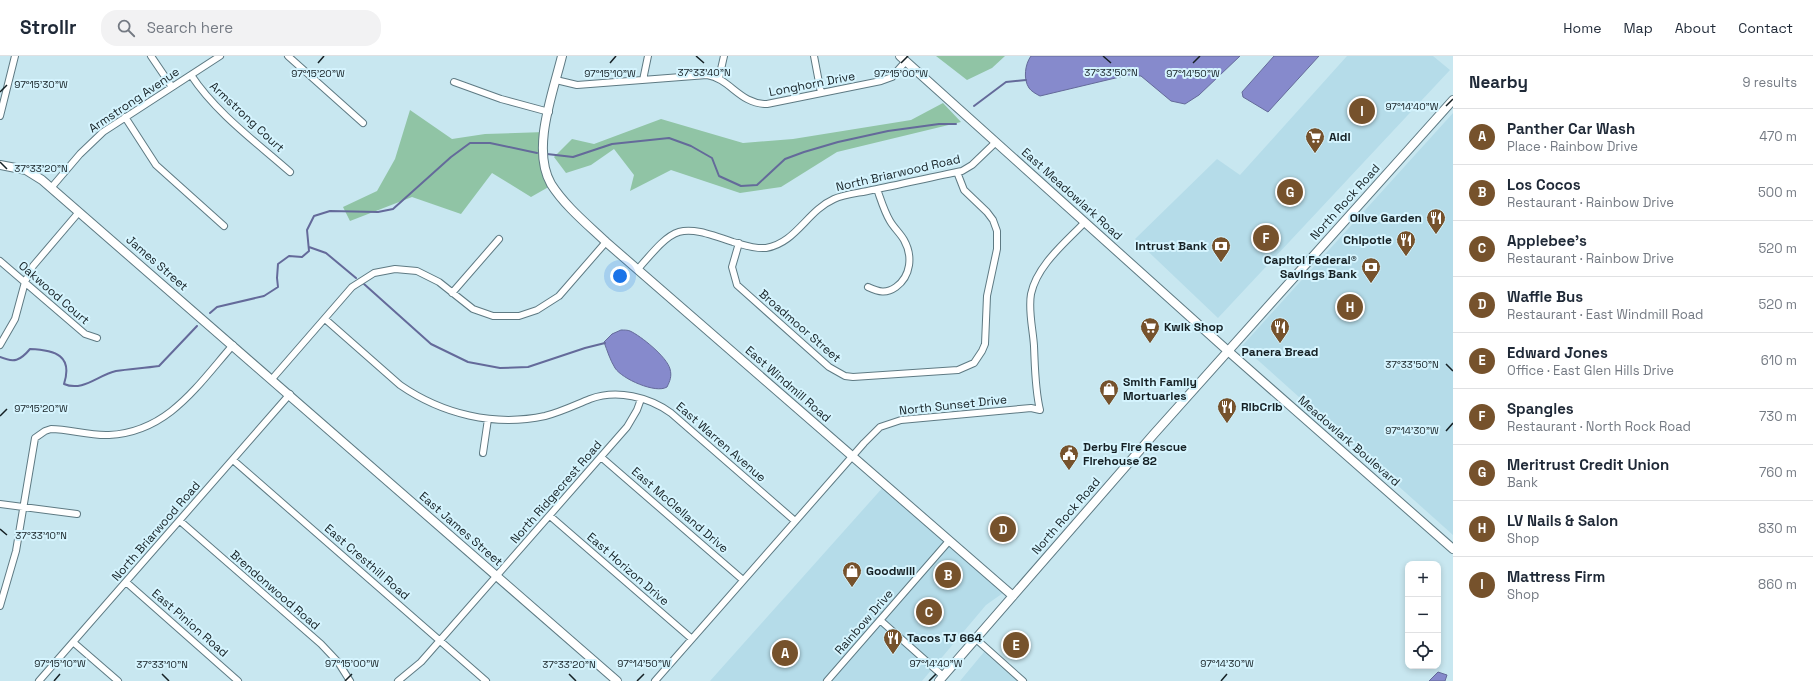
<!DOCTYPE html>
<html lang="en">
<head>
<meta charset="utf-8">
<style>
  :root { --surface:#fff; --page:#f2f2f3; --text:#1f2937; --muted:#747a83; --line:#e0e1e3; --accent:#76522c }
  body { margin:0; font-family:"Space Grotesk",sans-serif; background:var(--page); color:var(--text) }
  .controls { position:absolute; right:12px; bottom:12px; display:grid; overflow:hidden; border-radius:8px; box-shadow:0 2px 6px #0003 }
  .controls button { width:36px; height:36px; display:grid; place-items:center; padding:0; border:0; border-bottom:1px solid var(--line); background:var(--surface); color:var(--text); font:20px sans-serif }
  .you { position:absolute; left:620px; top:220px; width:14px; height:14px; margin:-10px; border:3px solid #fff; border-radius:50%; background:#1a73e8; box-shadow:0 0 0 6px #1a73e833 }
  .badge { display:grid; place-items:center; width:26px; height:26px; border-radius:50%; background:var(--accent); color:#fff; font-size:13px; font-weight:700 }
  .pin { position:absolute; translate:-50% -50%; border:2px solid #fff; box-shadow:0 1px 4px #0006 }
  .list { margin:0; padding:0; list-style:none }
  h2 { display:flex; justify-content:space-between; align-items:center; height:52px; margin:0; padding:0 16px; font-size:17px }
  h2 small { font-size:13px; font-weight:400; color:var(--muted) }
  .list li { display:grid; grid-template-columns:26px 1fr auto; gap:12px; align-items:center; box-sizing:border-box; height:56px; padding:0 16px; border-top:1px solid var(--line) }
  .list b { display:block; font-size:15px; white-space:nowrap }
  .list p { margin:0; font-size:13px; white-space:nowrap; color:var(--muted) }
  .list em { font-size:13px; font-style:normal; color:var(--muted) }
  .icon { flex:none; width:22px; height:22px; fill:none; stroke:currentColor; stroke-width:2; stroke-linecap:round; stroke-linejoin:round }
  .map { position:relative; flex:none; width:1453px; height:625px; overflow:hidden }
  header { display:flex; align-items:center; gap:24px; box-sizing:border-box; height:56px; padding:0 20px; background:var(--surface); border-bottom:1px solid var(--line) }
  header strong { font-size:19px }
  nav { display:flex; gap:22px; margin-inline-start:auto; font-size:14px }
  .search { width:280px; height:36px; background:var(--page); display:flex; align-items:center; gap:10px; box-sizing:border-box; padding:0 14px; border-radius:16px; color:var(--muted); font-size:15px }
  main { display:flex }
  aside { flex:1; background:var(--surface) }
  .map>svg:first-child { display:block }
  .built { fill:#b5dce9 }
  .green { fill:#90c4a5 }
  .water { fill:#868acc; stroke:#646a9a }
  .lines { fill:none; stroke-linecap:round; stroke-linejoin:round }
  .stream { stroke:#646a9a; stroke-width:2 }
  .street-casing { stroke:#5e7a83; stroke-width:8 }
  .secondary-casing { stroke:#5e7a83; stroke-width:10 }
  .street { stroke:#fff; stroke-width:6 }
  .secondary { stroke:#fff; stroke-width:8 }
  .ticks { fill:none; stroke:#152024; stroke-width:1.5 }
  .labels { text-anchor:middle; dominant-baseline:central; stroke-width:4; stroke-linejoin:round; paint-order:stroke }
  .street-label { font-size:12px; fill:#152024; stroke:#d5f4fe }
  .poi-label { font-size:12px; font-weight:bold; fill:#152024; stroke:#d5f4fe; text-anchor:start }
  .ticks-label { font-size:10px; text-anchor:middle; fill:#152024; stroke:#d5f4fe; stroke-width:4; stroke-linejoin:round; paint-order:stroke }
</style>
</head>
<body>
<header>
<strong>Strollr</strong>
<div class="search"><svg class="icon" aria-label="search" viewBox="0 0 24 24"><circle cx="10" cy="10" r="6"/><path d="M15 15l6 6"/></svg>Search here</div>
<nav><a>Home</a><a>Map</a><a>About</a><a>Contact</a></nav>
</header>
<main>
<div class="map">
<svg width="1453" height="625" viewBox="0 0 1453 625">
  <rect width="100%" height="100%" fill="#c8e7f0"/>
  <path class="built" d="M1347,0H1433L1450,14L1218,262L1135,183L1217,103L1240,119Z
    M1453,57V479L1242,290Z
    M885,429L1003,537L986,549L922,625H710Z
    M984,596L1017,625H960Z"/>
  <path class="green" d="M936,0H1005L992,12L967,24Z
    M943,47L961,66L837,96L781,131L740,137L671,114L630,135L634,119L614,93L591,109L566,117L554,101L572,83L594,88L661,63L743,87L793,83L911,64Z
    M410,54L452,83L485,78L545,76L542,93L552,129L531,141L492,117L461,158L412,141L350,165L343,151L377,135L395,103Z"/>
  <path class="water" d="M1031,0H1240L1199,39L1185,48L1171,45L1141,20L1128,19L1040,40C1036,38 1031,35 1029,32C1023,23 1025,8 1031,0Z
    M1274,0H1319L1268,56L1243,41L1242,36Z
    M621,274C624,274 628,274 630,275C641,280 667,301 670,313C672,320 670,325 667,331C656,338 622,323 615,312C610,304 607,294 604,286L612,278Z
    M1438,616L1447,619L1445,625H1429Z"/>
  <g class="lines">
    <path class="stream" d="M974,50L1006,26L1026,24
      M547,98L573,101L612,88L669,82L691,90L712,102L719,120L741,130L757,129L785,103L804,96L838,86L888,75L939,68H956
      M309,191L326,197L356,222
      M364,228L431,288L468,306L500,312L528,311L585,292L605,287
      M210,257L217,251L264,240L278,231L277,222L278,208L289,200L302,201L309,195L307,174L314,160L330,155L378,156L393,153L451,101L470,87H490L537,97
      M0,301C14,307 20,305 30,293C56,294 73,300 64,328C83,336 98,319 116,315C130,313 145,312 159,310L197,270"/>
    <defs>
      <path id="street" d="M151,0L172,31
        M288,0L363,67
        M814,0L821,37
        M191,19C216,57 256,86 290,116
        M719,22L724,0
        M556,24L577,29L707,19C731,23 739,48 767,48L881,25L892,21L906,5
        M643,24L648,0
        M454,26L501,43L549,56
        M0,60L15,0
        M125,61L156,109L224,170
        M51,132L80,98L103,76L220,0
        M739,187L732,211L737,229L829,311L845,320L853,321L958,314L974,307L982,295L985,288L987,240L997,193V175L993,164L987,156L964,134L957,116
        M0,205L85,278L97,282
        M638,213C676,169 678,167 733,186C744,189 754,193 766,192C796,187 807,155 834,143C845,138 860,137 872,134C902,128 932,121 962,115L972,109L996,86
        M868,231C879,236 886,238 896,231C911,220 913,200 904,184C900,177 894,172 890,165C884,155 881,144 877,133
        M452,237L499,183
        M325,263L400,329C442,358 494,371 545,360C561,356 575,349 590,343C617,333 649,341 671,357L795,465
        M0,289L15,263L25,226L33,210L79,156
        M272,323L352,231L374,217L395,213L417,215L439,226L473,253L493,260H519L537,254L559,240L606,186
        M483,397L488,363
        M601,401L743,524
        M233,404L486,625
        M0,448L77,458
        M550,460L692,583
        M180,465L321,588L338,606L350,625
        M126,526L238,625
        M0,550L16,495L35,382L45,375L51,373C70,373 89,380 109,379C168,376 197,330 233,289
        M880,564L943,620
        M976,583L1023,625
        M73,586L118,625
        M39,625L290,338
        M398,625L421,606L627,371L637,354L641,343
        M655,625L864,387L880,371L901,364L1031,352L1040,354C1035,333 1035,312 1034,290C1033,273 1028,255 1031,238C1037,209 1066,186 1085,166
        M827,625L949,485"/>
      <path id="secondary" d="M562,0C553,37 531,93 551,128C565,150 587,168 606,186L1013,540
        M900,0L1228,295L1453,493
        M0,109L26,114L42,124L617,625
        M939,625L1153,379L1453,44"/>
    </defs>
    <use href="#street" class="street-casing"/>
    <use href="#secondary" class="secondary-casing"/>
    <use href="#street" class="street"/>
    <use href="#secondary" class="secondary"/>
  </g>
  <path class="ticks" d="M696,0L704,7M1103,0L1111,7M318,7L324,0M610,7L616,0M901,7L908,0M1193,7L1200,0M0,36L7,29M1446,50L1453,43M0,106L7,113M1446,308L1453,315M0,360L7,353M1446,375L1453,367M0,473L7,479M162,618L169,625M569,618L576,625M54,625L60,618M345,625L352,618M637,625L644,618M929,625L936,618M1221,625L1227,618"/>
  <defs>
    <symbol id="supermarket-pin" viewBox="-11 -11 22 30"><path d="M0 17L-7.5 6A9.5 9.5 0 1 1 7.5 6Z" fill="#76522c" stroke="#d5f4fe"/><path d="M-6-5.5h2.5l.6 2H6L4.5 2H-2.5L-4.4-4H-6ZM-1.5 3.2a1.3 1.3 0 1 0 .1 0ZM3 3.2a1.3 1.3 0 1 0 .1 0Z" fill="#fff"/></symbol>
    <symbol id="restaurant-pin" viewBox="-11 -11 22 30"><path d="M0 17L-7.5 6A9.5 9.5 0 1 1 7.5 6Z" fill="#76522c" stroke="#d5f4fe"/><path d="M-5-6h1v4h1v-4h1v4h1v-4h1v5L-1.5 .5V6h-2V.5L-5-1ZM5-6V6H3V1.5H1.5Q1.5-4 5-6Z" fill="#fff"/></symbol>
    <symbol id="bank-pin" viewBox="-11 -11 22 30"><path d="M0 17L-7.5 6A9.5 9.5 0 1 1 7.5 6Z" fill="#76522c" stroke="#d5f4fe"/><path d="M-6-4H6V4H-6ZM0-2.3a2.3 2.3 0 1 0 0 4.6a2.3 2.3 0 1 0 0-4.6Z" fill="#fff"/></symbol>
    <symbol id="shop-pin" viewBox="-11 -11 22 30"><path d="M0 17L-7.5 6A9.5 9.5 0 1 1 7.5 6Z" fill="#76522c" stroke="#d5f4fe"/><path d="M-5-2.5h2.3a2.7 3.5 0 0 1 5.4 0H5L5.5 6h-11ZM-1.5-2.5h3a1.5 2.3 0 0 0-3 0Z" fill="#fff"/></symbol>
    <symbol id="civic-pin" viewBox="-11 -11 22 30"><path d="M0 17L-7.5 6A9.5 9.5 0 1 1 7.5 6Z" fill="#76522c" stroke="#d5f4fe"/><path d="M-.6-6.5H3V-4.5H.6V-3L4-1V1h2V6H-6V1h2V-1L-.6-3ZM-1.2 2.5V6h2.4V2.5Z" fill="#fff"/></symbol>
  </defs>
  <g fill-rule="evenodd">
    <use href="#supermarket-pin" x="1304" y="70" width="22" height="30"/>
    <use href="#restaurant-pin" x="1425" y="151" width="22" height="30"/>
    <use href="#restaurant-pin" x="1395" y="173" width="22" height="30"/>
    <use href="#bank-pin" x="1210" y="179" width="22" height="30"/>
    <use href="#bank-pin" x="1360" y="200" width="22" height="30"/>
    <use href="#supermarket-pin" x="1139" y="260" width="22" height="30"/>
    <use href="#restaurant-pin" x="1269" y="260" width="22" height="30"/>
    <use href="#shop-pin" x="1098" y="322" width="22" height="30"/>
    <use href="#restaurant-pin" x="1216" y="340" width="22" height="30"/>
    <use href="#civic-pin" x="1058" y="387" width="22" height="30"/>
    <use href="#shop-pin" x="841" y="504" width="22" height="30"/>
    <use href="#restaurant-pin" x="882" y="571" width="22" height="30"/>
  </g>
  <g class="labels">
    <g class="street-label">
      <text transform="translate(812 28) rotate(-11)">Longhorn Drive</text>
      <text transform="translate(134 44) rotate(-34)">Armstrong Avenue</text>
      <text transform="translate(247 61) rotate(43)">Armstrong Court</text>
      <text transform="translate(898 117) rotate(-13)">North Briarwood Road</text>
      <text transform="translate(1072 138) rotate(42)">East Meadowlark Road</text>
      <text transform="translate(1345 146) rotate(-48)">North Rock Road</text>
      <text transform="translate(157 207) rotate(41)">James Street</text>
      <text transform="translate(54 237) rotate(41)">Oakwood Court</text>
      <text transform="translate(800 270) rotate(41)">Broadmoor Street</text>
      <text transform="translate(788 328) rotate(41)">East Windmill Road</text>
      <text transform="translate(953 349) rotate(-6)">North Sunset Drive</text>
      <text transform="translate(1349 385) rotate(41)">Meadowlark Boulevard</text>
      <text transform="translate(721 386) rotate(41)">East Warren Avenue</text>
      <text transform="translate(556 436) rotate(-49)">North Ridgecrest Road</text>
      <text transform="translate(680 454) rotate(41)">East McClelland Drive</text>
      <text transform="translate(1066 460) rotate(-49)">North Rock Road</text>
      <text transform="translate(461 473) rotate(41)">East James Street</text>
      <text transform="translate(156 475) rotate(-49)">North Briarwood Road</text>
      <text transform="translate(367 506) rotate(41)">East Cresthill Road</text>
      <text transform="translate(628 513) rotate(41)">East Horizon Drive</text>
      <text transform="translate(275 534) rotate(41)">Brendonwood Road</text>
      <text transform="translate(864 566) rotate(-49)">Rainbow Drive</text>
      <text transform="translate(190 567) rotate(41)">East Pinion Road</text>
    </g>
    <g class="poi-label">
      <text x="1329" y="81">Aldi</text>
      <text x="1422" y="162" text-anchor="end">Olive Garden</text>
      <text x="1392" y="184" text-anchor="end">Chipotle</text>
      <text x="1207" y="190" text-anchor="end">Intrust Bank</text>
      <text x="1357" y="204" text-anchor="end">Capitol Federal®<tspan x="1357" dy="14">Savings Bank</tspan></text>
      <text x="1164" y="271">Kwik Shop</text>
      <text x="1280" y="296" text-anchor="middle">Panera Bread</text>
      <text x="1123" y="326">Smith Family<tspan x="1123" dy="14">Mortuaries</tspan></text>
      <text x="1241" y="351">RibCrib</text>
      <text x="1083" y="391">Derby Fire Rescue<tspan x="1083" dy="14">Firehouse 82</tspan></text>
      <text x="866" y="515">Goodwill</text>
      <text x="907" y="582">Tacos TJ 664</text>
    </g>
  </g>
  <g class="ticks-label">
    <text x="704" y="20">37°33'40"N</text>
    <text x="1111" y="20">37°33'50"N</text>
    <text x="318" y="21">97°15'20"W</text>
    <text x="610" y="21">97°15'10"W</text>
    <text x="901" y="21">97°15'00"W</text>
    <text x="1193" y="21">97°14'50"W</text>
    <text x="41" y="32">97°15'30"W</text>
    <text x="1412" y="54">97°14'40"W</text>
    <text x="41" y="116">37°33'20"N</text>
    <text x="1412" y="312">37°33'50"N</text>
    <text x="41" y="356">97°15'20"W</text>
    <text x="1412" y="378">97°14'30"W</text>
    <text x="41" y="483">37°33'10"N</text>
    <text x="60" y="611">97°15'10"W</text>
    <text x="352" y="611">97°15'00"W</text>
    <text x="644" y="611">97°14'50"W</text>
    <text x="936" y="611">97°14'40"W</text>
    <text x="1227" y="611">97°14'30"W</text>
    <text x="162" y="612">37°33'10"N</text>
    <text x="569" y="612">37°33'20"N</text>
  </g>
</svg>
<div class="controls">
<button>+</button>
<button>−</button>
<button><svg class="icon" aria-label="locate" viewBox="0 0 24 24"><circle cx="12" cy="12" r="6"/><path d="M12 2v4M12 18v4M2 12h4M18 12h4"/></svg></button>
</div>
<div class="you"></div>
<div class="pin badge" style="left:785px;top:597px">A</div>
<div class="pin badge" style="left:948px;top:519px">B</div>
<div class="pin badge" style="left:929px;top:556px">C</div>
<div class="pin badge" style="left:1003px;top:473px">D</div>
<div class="pin badge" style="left:1016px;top:589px">E</div>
<div class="pin badge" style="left:1266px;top:182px">F</div>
<div class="pin badge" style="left:1290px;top:136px">G</div>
<div class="pin badge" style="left:1350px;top:251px">H</div>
<div class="pin badge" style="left:1362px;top:55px">I</div>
</div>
<aside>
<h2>Nearby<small>9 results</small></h2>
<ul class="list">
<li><span class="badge">A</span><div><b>Panther Car Wash</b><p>Place · Rainbow Drive</p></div><em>470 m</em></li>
<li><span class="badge">B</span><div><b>Los Cocos</b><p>Restaurant · Rainbow Drive</p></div><em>500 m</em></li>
<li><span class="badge">C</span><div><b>Applebee's</b><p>Restaurant · Rainbow Drive</p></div><em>520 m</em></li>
<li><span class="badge">D</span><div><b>Waffle Bus</b><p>Restaurant · East Windmill Road</p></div><em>520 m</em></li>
<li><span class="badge">E</span><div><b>Edward Jones</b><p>Office · East Glen Hills Drive</p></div><em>610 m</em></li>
<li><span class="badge">F</span><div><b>Spangles</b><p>Restaurant · North Rock Road</p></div><em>730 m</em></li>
<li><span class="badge">G</span><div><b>Meritrust Credit Union</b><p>Bank</p></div><em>760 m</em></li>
<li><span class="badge">H</span><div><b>LV Nails &amp; Salon</b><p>Shop</p></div><em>830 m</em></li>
<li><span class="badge">I</span><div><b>Mattress Firm</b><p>Shop</p></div><em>860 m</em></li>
</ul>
</aside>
</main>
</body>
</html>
